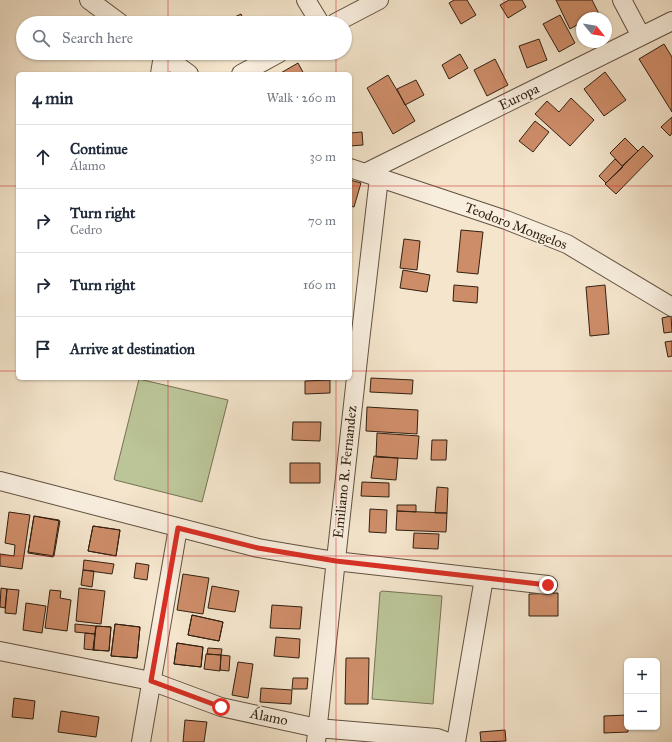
<!DOCTYPE html>
<html lang="en">
<head>
<meta charset="utf-8">
<style>
  :root { --surface:#fff; --page:#f6f6f7; --text:#1f2937; --muted:#747a83; --line:#e0e1e3 }
  body { margin:0; font-family:"IM FELL Great Primer",serif; background:var(--page); color:var(--text) }
  .controls { position:absolute; right:12px; bottom:12px; display:grid; overflow:hidden; border-radius:6px; box-shadow:0 1px 3px #0004 }
  .controls button { width:36px; height:36px; display:grid; place-items:center; padding:0; border:0; border-bottom:1px solid var(--line); background:var(--surface); color:var(--text); font:20px sans-serif }
  .compass { position:absolute; left:576px; top:12px; width:36px; height:36px; border-radius:50%; background:var(--surface); box-shadow:0 1px 3px #0004; rotate:120deg }
  .stop { position:absolute; width:12px; height:12px; margin:-9px; border:3px solid #d93025; border-radius:50%; background:#fff }
  .stop.end { background:#d93025; border-color:#fff; box-shadow:0 1px 4px #0008 }
  .list { margin:0; padding:0; list-style:none }
  h2 { display:flex; justify-content:space-between; align-items:center; height:52px; margin:0; padding:0 16px; font-size:17px }
  h2 small { font-size:13px; font-weight:400; color:var(--muted) }
  .list li { display:grid; grid-template-columns:26px 1fr auto; gap:12px; align-items:center; box-sizing:border-box; height:64px; padding:0 16px; border-top:1px solid var(--line) }
  .list b { display:block; font-size:15px; white-space:nowrap }
  .list p { margin:0; font-size:13px; white-space:nowrap; color:var(--muted) }
  .list em { font-size:13px; font-style:normal; color:var(--muted) }
  .icon { flex:none; width:22px; height:22px; fill:none; stroke:currentColor; stroke-width:2; stroke-linecap:round; stroke-linejoin:round }
  .map { position:relative; flex:none; width:672px; height:742px; overflow:hidden }
  .search { position:absolute; background:var(--surface); box-shadow:0 1px 3px #0004; left:16px; top:16px; width:336px; height:44px; display:flex; align-items:center; gap:10px; box-sizing:border-box; padding:0 14px; border-radius:22px; color:var(--muted); font-size:15px }
  .panel { position:absolute; background:var(--surface); box-shadow:0 1px 3px #0004; left:16px; top:72px; width:336px; height:308px; border-radius:6px }
  .map>svg:first-child { display:block }
  .green { fill:#bbc598; stroke:#767254 }
  .building { fill:#ce8d69; stroke:#312011 }
  .lines { fill:none; stroke-linecap:round; stroke-linejoin:round }
  .minor-casing { stroke:#625140; stroke-width:20 }
  .minor { stroke:#f8eede; stroke-width:18 }
  .route { stroke:#d93025; stroke-width:5 }
  .grid { fill:none; stroke:#d62828; stroke-width:1; stroke-opacity:0.55 }
  .labels { text-anchor:middle; dominant-baseline:central; stroke-width:3; stroke-linejoin:round; paint-order:stroke }
  .street-label { font-size:14px; fill:#312011; stroke:#f8eede }
</style>
</head>
<body>
<div class="map">
<svg width="672" height="742" viewBox="0 0 672 742">
  <rect width="100%" height="100%" fill="#f4e5cc"/>
  <filter id="stains"><feTurbulence type="fractalNoise" baseFrequency=".005" numOctaves="4"/><feColorMatrix values="0 0 0 0 .2 0 0 0 0 .09 0 0 0 0 .02 0 0 0 .5 -.17"/></filter>
  <radialGradient id="worn" r=".72"><stop offset=".6" stop-color="#630" stop-opacity="0"/><stop offset="1" stop-color="#630" stop-opacity=".3"/></radialGradient>
  <path class="green" d="M139,379L228,400L202,502L115,480L114,479Z
    M382,591L442,596L433,704L372,699L380,592H381Z"/>
  <path class="building" d="M454,0H467L476,15L461,24L449,3Z
    M509,0H522L526,7L508,18L500,5Z
    M556,0H592L599,14L591,18H582V22L570,29Z
    M241,14L245,23H227L226,21Z
    M560,15L575,43L559,52L543,24Z
    M539,39L547,60L527,68L519,46Z
    M664,44L672,57V112L639,59Z
    M460,54L468,68L449,79L442,65Z
    M495,59L508,85L487,96L474,70Z
    M298,63L304,74H279Z
    M605,72L626,100L604,116L584,89Z
    M388,75L415,121L393,134L367,88Z
    M416,80L424,95L405,105L397,89Z
    M571,98L594,120L570,146L535,114L547,101L559,112Z
    M672,117V133L670,136L661,127Z
    M535,121L549,132L533,152L519,141Z
    M362,132L363,145L350,146V133Z
    M625,138L638,151L622,166L610,153Z
    M643,146L653,156L616,194L605,184Z
    M615,159L623,167L606,183L599,176Z
    M350,180L361,183L354,207L350,206Z
    M461,230L483,232L478,274L457,272Z
    M404,239L420,241L417,270L400,268Z
    M403,270L430,275L427,292L400,288Z
    M454,285L478,287L477,303L453,301Z
    M605,285L609,334L590,336L586,287Z
    M671,316L672,332L664,333L662,318Z
    M672,341V356L668,357L665,342Z
    M371,378L413,380L412,394L370,392Z
    M330,380V393L305,394V381Z
    M367,407L418,410L417,434L366,431Z
    M293,422H321L320,441L292,440Z
    M377,433L419,436L417,459L376,457Z
    M432,440H447L446,460H431Z
    M374,456L398,458L396,480L371,478Z
    M290,463H320V483H290Z
    M362,482L389,483V497L361,496Z
    M437,487L448,488L447,513H435Z
    M397,505H416V512L397,511Z
    M370,509L387,510L386,533L369,532Z
    M397,511L447,513L446,532L396,530Z
    M9,512L30,515L22,569L0,566V554L14,556L15,545L5,543Z
    M34,516L60,521L54,556L28,552Z
    M34,516L59,520L53,557L28,553Z
    M93,526L120,530L116,556L88,551Z
    M93,526L120,530L116,556L88,551Z
    M414,533L439,534L438,549L413,548Z
    M84,560L114,564L112,574L83,570Z
    M136,563L149,565L147,580L134,578Z
    M83,570L94,571L92,587L81,585Z
    M183,574L209,578L203,614L177,610Z
    M212,586L239,591L235,612L208,608Z
    M1,588L7,589L5,608L0,607Z
    M79,588L105,591L101,624L76,621Z
    M7,589L19,590L16,614L5,613Z
    M50,590L61,591L60,598L71,600L67,631L45,628Z
    M558,593V616H529V594Z
    M26,603L46,606L42,633L23,630Z
    M272,605L302,607L300,629L270,628Z
    M192,615L223,622L219,641L188,635Z
    M192,615L223,622L219,641L188,635Z
    M75,624L96,626L95,634L75,632Z
    M115,624L140,627L137,658L111,656Z
    M115,624L140,627L137,658L111,656Z
    M96,626L111,627L109,651L93,650Z
    M96,626L111,627L109,651L93,650Z
    M85,633L95,634L94,650L84,649Z
    M276,637L300,639L299,658L274,656Z
    M177,643L203,647L201,667L174,664Z
    M177,643L203,647L201,667L174,664Z
    M208,648L222,649L221,655L207,654Z
    M206,654L221,655L220,671L204,669Z
    M221,655L230,656L229,671L220,670Z
    M346,658H369L368,704H345Z
    M238,662L253,664L248,698L232,695Z
    M293,678H308L307,689H292Z
    M261,688L292,690L291,704L260,702Z
    M14,698L35,701L33,719L12,717Z
    M61,711L99,717L96,737L58,732Z
    M627,715V727H628V732L604,733V716Z
    M185,720L207,722L204,742H183Z
    M505,730L506,741L481,742L480,732Z"/>
  <g class="lines">
    <defs>
      <path id="minor" d="M89,0L120,23
        M306,0L320,23
        M622,0L641,36
        M335,23L379,0
        M160,53L189,74
        M160,74L163,55
        M241,74L279,53
        M350,168L506,220L567,244L672,307
        M365,173L672,21
        M0,481L258,548L335,561L548,585
        M0,651L151,681L221,707L317,728L437,738L448,742
        M141,742L178,528
        M316,742L360,341L379,178
        M456,742L484,578"/>
    </defs>
    <use href="#minor" class="minor-casing"/>
    <use href="#minor" class="minor"/>
  </g>
  <g class="lines">
    <path class="route" d="M221,707L151,681L178,528L258,548L336,561L548,585"/>
  </g>
  <path class="grid" d="M168,0V23M336,0V23M504,0V742M168,53V74M336,53V74M0,186H18M350,186H672M0,371H18M350,371H672M168,378V742M336,378V742M0,556H672"/>
  <g class="labels">
    <g class="street-label">
      <text transform="translate(519 97) rotate(-26)">Europa</text>
      <text transform="translate(516 226) rotate(21)">Teodoro Mongelos</text>
      <text transform="translate(345 472) rotate(-84)">Emiliano R. Fernandez</text>
      <text transform="translate(269 717) rotate(12)">Álamo</text>
    </g>
  </g>
  <rect width="100%" height="100%" filter="url(#stains)"/>
  <rect width="100%" height="100%" fill="url(#worn)"/>
</svg>
<div class="controls">
<button>+</button>
<button>−</button>
</div>
<svg class="compass" viewBox="-18 -18 36 36"><path d="M0-13l5 13h-10z" fill="#e53935"/><path d="M0 13l5-13h-10z" fill="#747a83"/></svg>
<div class="stop" style="left:221px;top:707px"></div>
<div class="stop end" style="left:548px;top:585px"></div>
<div class="search"><svg class="icon" aria-label="search" viewBox="0 0 24 24"><circle cx="10" cy="10" r="6"/><path d="M15 15l6 6"/></svg>Search here</div>
<section class="panel">
<h2>4 min<small>Walk · 260 m</small></h2>
<ul class="list">
<li><svg class="icon" aria-label="ahead" viewBox="0 0 24 24"><path d="M12 20V5M6 11l6-6 6 6"/></svg><div><b>Continue</b><p>Álamo</p></div><em>30 m</em></li>
<li><svg class="icon" aria-label="right" viewBox="0 0 24 24"><path d="M7 20v-9h11M14 6l5 5-5 5"/></svg><div><b>Turn right</b><p>Cedro</p></div><em>70 m</em></li>
<li><svg class="icon" aria-label="right" viewBox="0 0 24 24"><path d="M7 20v-9h11M14 6l5 5-5 5"/></svg><div><b>Turn right</b></div><em>160 m</em></li>
<li><svg class="icon" aria-label="arrive" viewBox="0 0 24 24"><path d="M6 21V4h12l-3 4 3 4H6"/></svg><div><b>Arrive at destination</b></div></li>
</ul>
</section>
</div>
</body>
</html>
